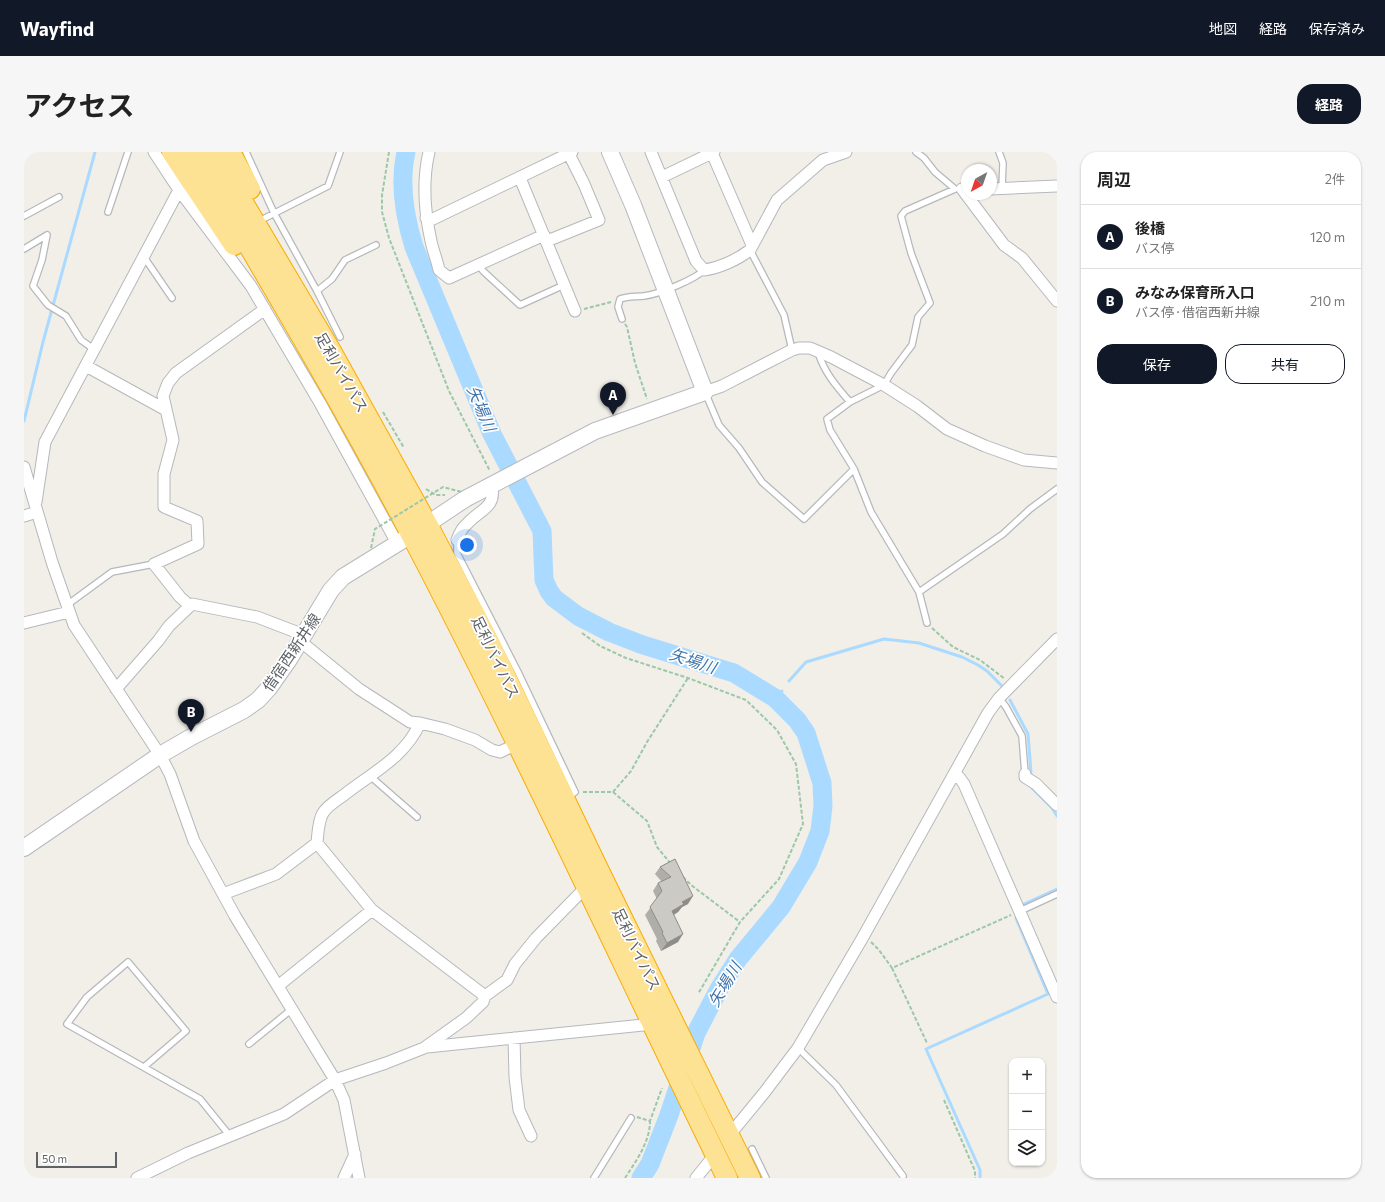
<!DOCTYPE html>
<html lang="ja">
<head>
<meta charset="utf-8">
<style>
  :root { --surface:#fff; --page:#f6f6f6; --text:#222; --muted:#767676; --line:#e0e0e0; --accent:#111827 }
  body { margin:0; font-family:Commissioner,"Noto Sans JP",sans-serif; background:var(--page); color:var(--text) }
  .controls { position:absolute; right:12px; bottom:12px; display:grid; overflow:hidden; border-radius:8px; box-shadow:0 1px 3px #0004 }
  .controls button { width:36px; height:36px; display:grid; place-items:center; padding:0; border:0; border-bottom:1px solid var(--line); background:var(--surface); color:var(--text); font:20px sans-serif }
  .compass { position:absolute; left:937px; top:12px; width:36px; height:36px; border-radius:50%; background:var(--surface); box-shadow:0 1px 3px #0004; rotate:220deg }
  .scale { position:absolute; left:12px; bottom:10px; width:81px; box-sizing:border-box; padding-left:4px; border:2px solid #5f6368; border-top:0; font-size:11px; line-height:14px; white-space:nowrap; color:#5f6368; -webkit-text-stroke:3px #fff; paint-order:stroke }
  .you { position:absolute; left:443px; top:393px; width:14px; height:14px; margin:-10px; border:3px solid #fff; border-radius:50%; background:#1a73e8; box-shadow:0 0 0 6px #1a73e833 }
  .badge { display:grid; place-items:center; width:26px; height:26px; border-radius:50%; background:var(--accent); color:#fff; font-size:13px; font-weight:700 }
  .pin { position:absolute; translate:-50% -33px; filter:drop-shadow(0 1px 2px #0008) }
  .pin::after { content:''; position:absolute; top:21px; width:14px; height:12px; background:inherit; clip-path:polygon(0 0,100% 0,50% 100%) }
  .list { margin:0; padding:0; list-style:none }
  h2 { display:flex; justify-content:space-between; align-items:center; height:52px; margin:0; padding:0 16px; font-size:17px }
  h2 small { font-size:13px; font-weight:400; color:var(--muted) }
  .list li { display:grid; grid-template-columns:26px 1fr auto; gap:12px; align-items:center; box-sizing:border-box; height:64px; padding:0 16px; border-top:1px solid var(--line) }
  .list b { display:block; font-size:15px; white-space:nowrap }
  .list p { margin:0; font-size:13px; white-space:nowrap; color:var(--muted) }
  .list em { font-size:13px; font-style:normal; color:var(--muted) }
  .actions { display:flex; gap:8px; padding:12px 16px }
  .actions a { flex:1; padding:9px 0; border:1px solid var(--accent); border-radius:16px; text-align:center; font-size:14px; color:var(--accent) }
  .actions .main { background:var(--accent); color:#fff }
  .icon { flex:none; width:22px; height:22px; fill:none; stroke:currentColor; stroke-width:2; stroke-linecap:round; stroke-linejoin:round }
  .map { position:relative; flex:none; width:1033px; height:1026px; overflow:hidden; border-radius:16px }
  header { display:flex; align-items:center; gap:24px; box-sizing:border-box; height:56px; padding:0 20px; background:var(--accent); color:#fff }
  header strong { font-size:19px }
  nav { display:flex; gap:22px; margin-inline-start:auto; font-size:14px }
  .intro { display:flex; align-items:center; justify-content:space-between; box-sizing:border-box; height:96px; padding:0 24px }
  h1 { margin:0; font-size:28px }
  .button { padding:10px 18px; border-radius:16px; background:var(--accent); color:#fff; font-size:14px; font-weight:700 }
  main { display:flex; gap:24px; padding:0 24px }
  aside { flex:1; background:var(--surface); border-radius:16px; box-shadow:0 1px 3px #0004 }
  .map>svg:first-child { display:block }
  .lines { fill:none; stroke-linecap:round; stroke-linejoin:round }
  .stream { stroke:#aadaff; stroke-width:3 }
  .river { stroke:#aadaff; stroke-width:19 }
  .lane-casing { stroke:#b5b8bc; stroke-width:8 }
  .street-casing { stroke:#b5b8bc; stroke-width:13 }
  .secondary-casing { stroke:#b6babf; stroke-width:18 }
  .highway-casing { stroke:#f9ab00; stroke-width:22 }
  .path { stroke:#9cc7a9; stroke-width:2; stroke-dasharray:4 2; stroke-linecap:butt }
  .lane { stroke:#fff; stroke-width:5.5 }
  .street { stroke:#fff; stroke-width:11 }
  .secondary { stroke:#fff; stroke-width:16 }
  .highway { stroke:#fde293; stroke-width:20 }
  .path-bridge { stroke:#9cc7a9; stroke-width:2; stroke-dasharray:4 2; stroke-linecap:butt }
  .wall { fill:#afaea9 }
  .shaded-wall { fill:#8f8d8a }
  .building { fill:#cccac5; stroke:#8f8d8a }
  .labels { text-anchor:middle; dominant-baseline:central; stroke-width:3.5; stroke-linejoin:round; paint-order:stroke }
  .street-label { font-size:15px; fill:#5f6368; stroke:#fff }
  .water-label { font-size:16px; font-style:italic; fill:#4174aa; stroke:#fff }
</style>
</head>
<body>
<header>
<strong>Wayfind</strong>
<nav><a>地図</a><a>経路</a><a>保存済み</a></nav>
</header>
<div class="intro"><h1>アクセス</h1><a class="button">経路</a></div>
<main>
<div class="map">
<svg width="1033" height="1026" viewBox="0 0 1033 1026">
  <rect width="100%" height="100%" fill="#f1efe8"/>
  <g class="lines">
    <path class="stream" d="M0,269L19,190L71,0
      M765,529L782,510L860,487L895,491L938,505L954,513L963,519L978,534
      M751,546L758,539
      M986,548L1004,582L1007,621
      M1008,636L1028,656L1033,664
      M1000,752L1033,737
      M956,1026V1018L902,897L1024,842L992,766"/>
    <path class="river" d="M382,0C375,31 381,66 390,95L468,282L518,379L520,428L525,439L530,446L554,464L585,480L619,493L710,521L751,546L773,568L782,581L798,631L799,654L796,679L784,710L757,755L714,807L695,837L672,881L645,963L626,1012L617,1026"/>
    <defs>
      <path id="lane" d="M222,0L250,61L293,139L316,185
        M892,0L900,6L911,20L931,37L881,59L877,64L887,101L906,151L894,165L888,193L867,221L860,233L826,250L803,267L806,278L830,317L847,360L895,440
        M975,0L979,11L978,36
        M84,60L104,0
        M0,64L35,45
        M241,66L304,34L316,0
        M0,97L23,83L18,108L9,134L24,153L42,164L57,188L71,198
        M726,98L760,163L768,198
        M120,105L148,146
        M454,112L459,119L496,153L540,133
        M293,139L308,127L321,108L352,93
        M598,167L594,155L596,147C604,144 612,145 620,144C635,142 670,128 680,118
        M794,200C800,220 812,234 826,250
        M681,240L695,273L715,296L738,330L780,367L830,317
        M433,388V401L494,520L551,640L544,645
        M43,453L88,420L130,412
        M903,471L895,440L979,382L1006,357L1033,337
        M975,546L982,555L998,584L1001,622
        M346,624L393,665
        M996,759L1033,742
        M225,892L268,857
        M774,896L812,933L879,1024
        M120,915L162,879L104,810L63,845L43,872L176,947L206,984
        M728,997L742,1026
        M570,1026L607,966"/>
      <path id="street" d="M130,0L155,38L227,134L296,251L373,391
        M405,0C398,30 400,58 407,89C409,99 413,108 415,118L425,126L520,83
        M627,0L672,109L680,118C695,116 713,108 726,98L753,48L799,8L822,0
        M688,1L728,93
        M638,25L690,0
        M496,26L551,159
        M938,37L980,93L998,106L1033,149
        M967,37L1033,34
        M402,66L409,67L548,0
        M523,89L575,68L560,32L544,0
        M62,214L142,258
        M681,240L698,234L768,198L775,196H786L807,205L860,233L893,254L923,277L961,294L1000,308L1033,311
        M0,315L28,410L50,473L136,603L146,622L170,689L211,764L311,928L320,948L335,1026
        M12,350L21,290L155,38
        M0,364L13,360
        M433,388C435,382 438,376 443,372C455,358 474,355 467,333
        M166,454L156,445L130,412L174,392L173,369L140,355V322L149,288L139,244L144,231L152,221L241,157
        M0,471L45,460
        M276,489L335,537L386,570L396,571L421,577L451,588L468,598L476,600L493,592
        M92,537L134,489L145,474L168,452L233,465L280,483
        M930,622L935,625L940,632L1033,845
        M1001,622V625L1012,632L1033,653
        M293,691L348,758L461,844
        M199,742L252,722L293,691C294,682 294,669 299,661C303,654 313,648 320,643C348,621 381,605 396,571
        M254,834L348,758
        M490,886L491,925L495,958L507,984
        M403,895L629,872
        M703,986L740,941L774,896L839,785L964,561L975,546L1033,487
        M113,1026L164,1001L260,962L311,928L362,911L400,896L442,866L459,850L461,844L483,828L491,812L512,786L563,734
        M320,1026L331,1002
        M672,1026L693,1000"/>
      <path id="secondary" d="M0,696L136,603L169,584L220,558L234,548L245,536L264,509L307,438L319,425L387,383L441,347L571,279L681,240L609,53L586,0"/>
      <path id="highway" d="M148,0L210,93
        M170,0C244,127 320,254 388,384C499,595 598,812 703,1026
        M189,0L307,199L403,372L465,490L576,721L726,1026
        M206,0L226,37"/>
    </defs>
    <use href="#lane" class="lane-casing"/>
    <use href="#street" class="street-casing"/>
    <use href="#secondary" class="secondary-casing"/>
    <use href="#highway" class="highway-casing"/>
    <path class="path" d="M365,0L358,43V60L365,86L425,239L466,319
      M560,157L587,150
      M601,172L603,175L611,211L623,247
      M359,260L380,296
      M402,337L412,343H421
      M908,476L929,495L956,508L981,527
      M558,481L576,494L602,506L664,526L722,548L753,578L772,612L779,672L755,727L716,770L674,842
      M559,640H589L607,619L623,590L664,526
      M589,640L623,669L633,695L647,712
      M659,725L667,733L716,770
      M847,790L855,798L868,816L987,763
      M868,816L903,891
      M920,948L951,1019V1026
      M613,965L626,969L638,936
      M601,1026C612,1009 626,990 626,969"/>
    <use href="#lane" class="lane"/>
    <use href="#street" class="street"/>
    <use href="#secondary" class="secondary"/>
    <use href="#highway" class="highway"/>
    <path class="path-bridge" d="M347,396L351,377L419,335L438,340"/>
  </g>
  <path class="wall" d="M651,707L664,752L658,755L654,760L650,763L654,790L637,799L632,789L633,787L621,763L633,747L629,739L634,731L638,730L631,722L636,715Z"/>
  <path class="shaded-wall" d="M669,744L664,752L658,755L654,760L642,767L648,759L658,750Z
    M659,782L654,790L637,799L643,791Z"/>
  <path class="building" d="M651,707L669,744L658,750L660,752L648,759L659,782L643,791L638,781L639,780L626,755L638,739L634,731L647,725L636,715Z"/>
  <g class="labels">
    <g class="street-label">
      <text transform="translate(318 220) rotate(60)">足利バイパス</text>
      <text transform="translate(267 500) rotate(-56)">借宿西新井線</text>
      <text transform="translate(472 505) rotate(64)">足利バイパス</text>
      <text transform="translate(613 797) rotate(64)">足利バイパス</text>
    </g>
    <g class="water-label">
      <text transform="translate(458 256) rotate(67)">矢場川</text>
      <text transform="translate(669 508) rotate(18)">矢場川</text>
      <text transform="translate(700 832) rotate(-59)">矢場川</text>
    </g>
  </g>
</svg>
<div class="controls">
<button>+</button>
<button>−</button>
<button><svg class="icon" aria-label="layers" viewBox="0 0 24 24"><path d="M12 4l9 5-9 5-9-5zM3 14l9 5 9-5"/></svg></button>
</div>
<svg class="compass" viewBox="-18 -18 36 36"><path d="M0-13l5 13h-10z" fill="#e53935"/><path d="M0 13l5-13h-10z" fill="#767676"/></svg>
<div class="scale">50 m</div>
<div class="you"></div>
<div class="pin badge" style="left:589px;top:263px">A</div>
<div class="pin badge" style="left:167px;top:580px">B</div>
</div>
<aside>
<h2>周辺<small>2件</small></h2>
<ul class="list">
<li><span class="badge">A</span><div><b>後橋</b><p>バス停</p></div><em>120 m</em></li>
<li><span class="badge">B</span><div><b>みなみ保育所入口</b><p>バス停 · 借宿西新井線</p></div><em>210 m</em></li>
</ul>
<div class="actions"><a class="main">保存</a><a>共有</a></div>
</aside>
</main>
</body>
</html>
